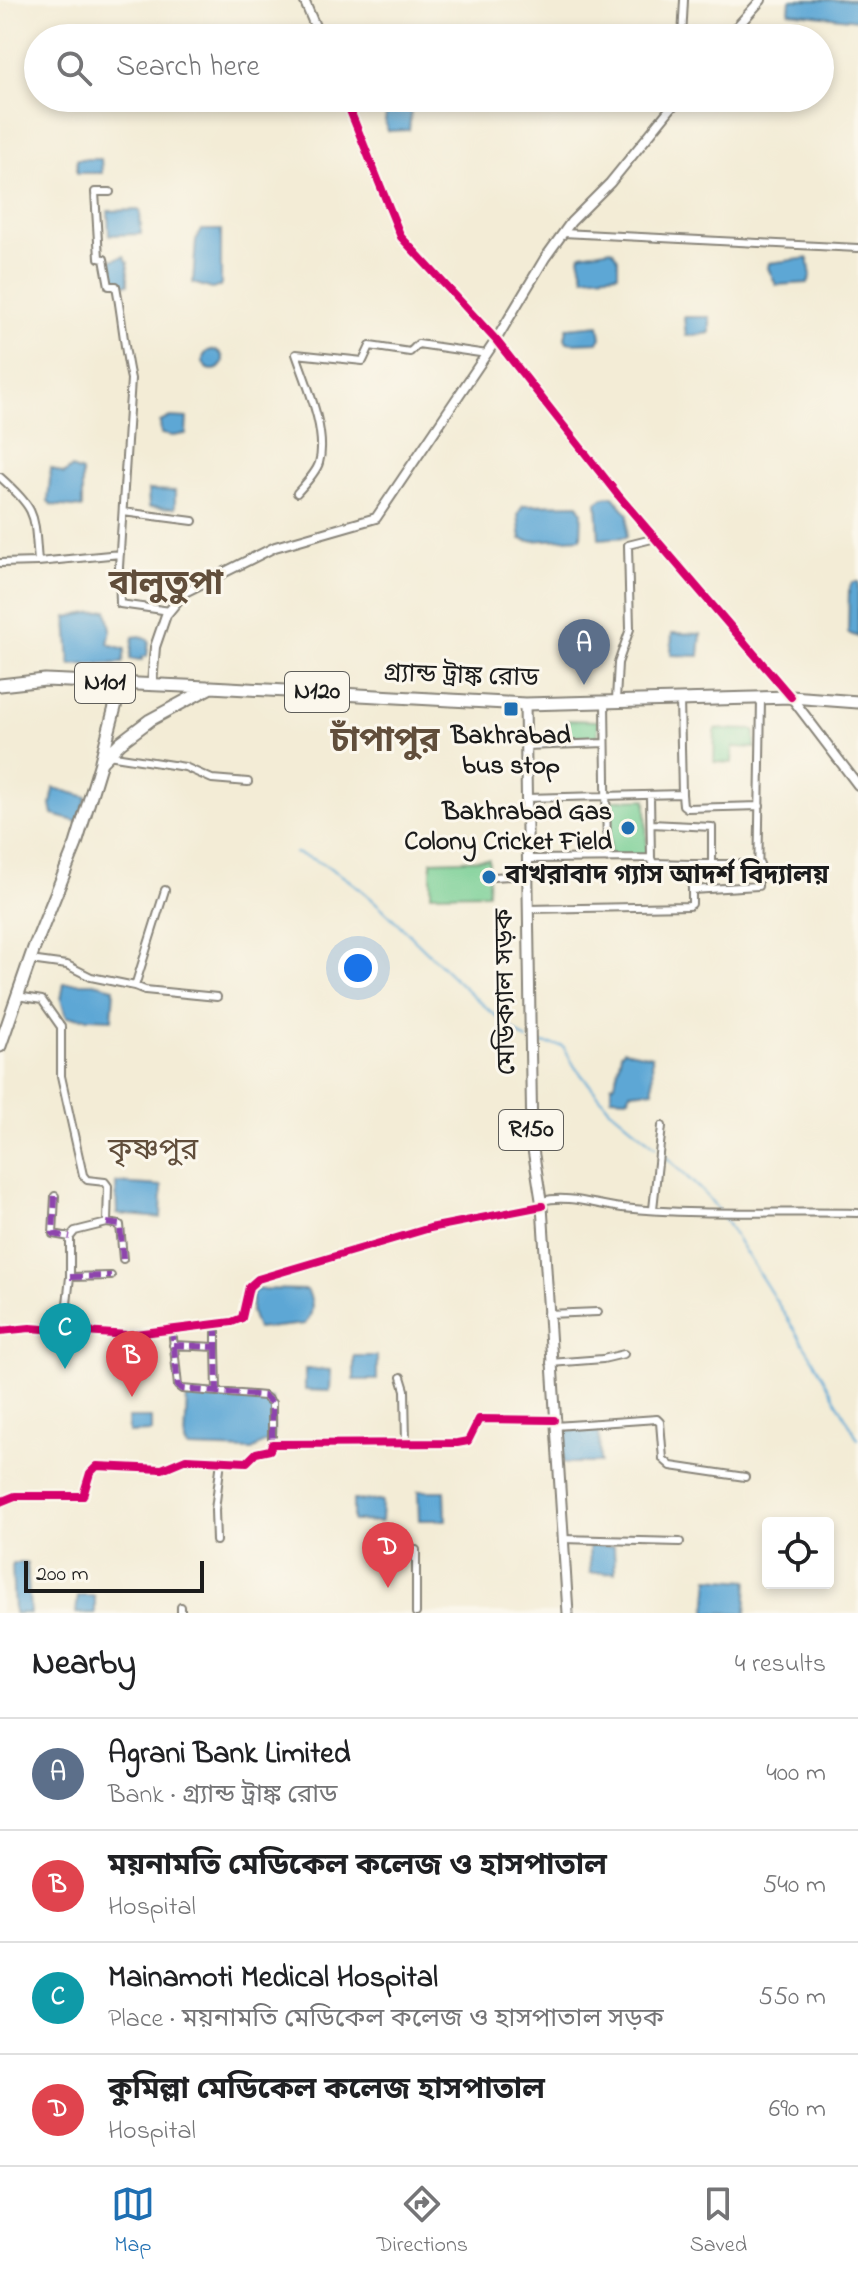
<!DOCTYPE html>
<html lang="en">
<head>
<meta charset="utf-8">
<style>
  :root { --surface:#fff; --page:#f2f2f2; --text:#202124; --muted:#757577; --line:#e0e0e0; --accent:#1f6fb2 }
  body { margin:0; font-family:"Indie Flower","Noto Sans Bengali",sans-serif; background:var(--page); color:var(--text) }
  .controls { position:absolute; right:24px; bottom:24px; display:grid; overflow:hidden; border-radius:8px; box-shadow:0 4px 12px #0003 }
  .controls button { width:72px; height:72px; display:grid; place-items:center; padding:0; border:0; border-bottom:2px solid var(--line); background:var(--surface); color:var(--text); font:40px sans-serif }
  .scale { position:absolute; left:24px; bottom:20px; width:180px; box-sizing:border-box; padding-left:8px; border:4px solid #1c1c1c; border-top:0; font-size:22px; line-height:28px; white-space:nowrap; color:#1c1c1c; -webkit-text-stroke:6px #fbf7ec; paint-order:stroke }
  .you { position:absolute; left:358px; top:968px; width:28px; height:28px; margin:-20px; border:6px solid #fff; border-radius:50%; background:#1a73e8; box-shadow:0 0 0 12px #1a73e833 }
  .badge { display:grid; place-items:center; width:52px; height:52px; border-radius:50%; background:var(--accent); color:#fff; font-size:26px; font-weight:700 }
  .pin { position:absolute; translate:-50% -66px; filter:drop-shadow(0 2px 4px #0008) }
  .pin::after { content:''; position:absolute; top:42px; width:28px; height:24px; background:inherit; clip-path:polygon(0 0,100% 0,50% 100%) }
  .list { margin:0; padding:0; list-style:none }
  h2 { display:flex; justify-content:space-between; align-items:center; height:104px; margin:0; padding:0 32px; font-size:34px }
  h2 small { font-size:26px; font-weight:400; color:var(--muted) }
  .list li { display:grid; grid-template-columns:52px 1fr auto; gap:24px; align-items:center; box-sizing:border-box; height:112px; padding:0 32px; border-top:2px solid var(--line) }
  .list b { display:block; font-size:30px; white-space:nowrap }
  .list p { margin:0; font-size:26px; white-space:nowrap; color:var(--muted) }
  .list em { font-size:26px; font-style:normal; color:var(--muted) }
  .icon { flex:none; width:44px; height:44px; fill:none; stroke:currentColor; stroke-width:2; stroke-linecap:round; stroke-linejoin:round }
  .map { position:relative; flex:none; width:858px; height:1613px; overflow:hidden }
  .search { position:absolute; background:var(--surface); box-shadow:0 4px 12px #0003; left:24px; right:24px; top:24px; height:88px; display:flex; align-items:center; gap:20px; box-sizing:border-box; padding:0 28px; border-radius:44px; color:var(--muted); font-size:30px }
  .sheet { height:552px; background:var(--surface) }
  nav { display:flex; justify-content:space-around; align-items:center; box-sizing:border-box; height:112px; border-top:2px solid var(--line); background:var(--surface); font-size:22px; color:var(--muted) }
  nav a { display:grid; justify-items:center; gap:4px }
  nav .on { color:var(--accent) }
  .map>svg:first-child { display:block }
  .green { fill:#75cd92; stroke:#487457; stroke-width:2 }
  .water { fill:#5da7d5; stroke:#3c6278; stroke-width:2 }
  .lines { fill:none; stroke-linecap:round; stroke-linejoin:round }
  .stream { stroke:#5da7d5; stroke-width:2 }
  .street-casing { stroke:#888479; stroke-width:10 }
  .secondary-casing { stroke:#888479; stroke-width:12 }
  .primary-casing { stroke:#888479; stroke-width:13 }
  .highway-casing { stroke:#888479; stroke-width:15 }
  .street { stroke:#fff; stroke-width:6 }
  .secondary { stroke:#fff; stroke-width:8 }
  .primary { stroke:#fff; stroke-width:9 }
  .highway { stroke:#fff; stroke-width:11 }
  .quiet { stroke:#8e44ad; stroke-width:6; stroke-dasharray:12 6; stroke-linecap:butt }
  .cycleway-casing { stroke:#fbf7ec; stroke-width:13 }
  .cycleway { stroke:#d6006c; stroke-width:8 }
  .poi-dot { fill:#1f6fb2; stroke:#fbf7ec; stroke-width:3 }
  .labels { text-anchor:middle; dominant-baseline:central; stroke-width:6; stroke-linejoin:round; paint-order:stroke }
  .shield { fill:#fbf7ec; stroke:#5f5e5a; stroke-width:2 }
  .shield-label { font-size:24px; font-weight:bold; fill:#1c1c1c }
  .street-label { font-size:26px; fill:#1c1c1c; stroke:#fbf7ec }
  .poi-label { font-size:26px; font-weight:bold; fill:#1c1c1c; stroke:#fbf7ec }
  .quarter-label { font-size:30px; fill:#614e3b; stroke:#fbf7ec }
  .district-label { font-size:34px; font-weight:bold; fill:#614e3b; stroke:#fbf7ec }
</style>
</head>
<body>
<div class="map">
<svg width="858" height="1613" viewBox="0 0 858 1613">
  <rect width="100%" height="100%" fill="#fbf7ec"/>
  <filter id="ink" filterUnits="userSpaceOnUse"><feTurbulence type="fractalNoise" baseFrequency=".0125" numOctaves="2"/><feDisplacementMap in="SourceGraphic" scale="16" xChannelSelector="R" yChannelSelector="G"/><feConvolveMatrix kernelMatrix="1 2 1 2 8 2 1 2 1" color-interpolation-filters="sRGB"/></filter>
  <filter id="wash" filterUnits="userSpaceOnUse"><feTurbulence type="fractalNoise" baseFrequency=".006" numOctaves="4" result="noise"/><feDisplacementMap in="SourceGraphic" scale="32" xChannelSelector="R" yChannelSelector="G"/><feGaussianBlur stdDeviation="1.8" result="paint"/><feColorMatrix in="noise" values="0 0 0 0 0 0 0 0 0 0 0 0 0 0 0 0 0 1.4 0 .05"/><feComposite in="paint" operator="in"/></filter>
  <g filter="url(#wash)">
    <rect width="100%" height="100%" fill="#f3ecd6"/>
    <path class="green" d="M568,720L598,721V736H568Z
      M715,729L755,730V748L733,747L732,763L714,762Z
      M646,799L647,856H610V800Z
      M489,859L488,893L431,894V861Z"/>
    <path class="water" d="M790,0H857V20L789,12Z
      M408,108L411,110L409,130L388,131L385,121L387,109Z
      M77,159H101L102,173H77Z
      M140,210L141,234L109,235L108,211Z
      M201,230H221V286L212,289L193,283L196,240Z
      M612,249L618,259V274L584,277L579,257L581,254Z
      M124,256L128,263V284C113,286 109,273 111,260Z
      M808,258L811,276L808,283L776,285L768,268L769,263Z
      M684,317H710V333L686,336Z
      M599,325L601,338L598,342L571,343L567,342L565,338L567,328Z
      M203 360a10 10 0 1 1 20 0a10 10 0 1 1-20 0Z
      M170,417L187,418L186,434L173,436L161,434L160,422Z
      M51,468L64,474L71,468L82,472V508L52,505L48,501Z
      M148,490L175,491V508L149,507Z
      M613,496L628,514L627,537L599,539L597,502L604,497Z
      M578,504L582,512L581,538L529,541L521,539L518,514L523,505Z
      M852,582H858V637L848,633L849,589Z
      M107,610L111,629L108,644L125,649L123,663L70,665L67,617Z
      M672,633L701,634L699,656L671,655Z
      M141,636L149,641L147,656L142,657V660L130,659L133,637Z
      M54,788L87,797L78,822L53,815L51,805Z
      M64,983H94L114,988L112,1019L67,1017L61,1000Z
      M624,1050L652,1056L653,1090L630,1092L629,1098L611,1097V1085L615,1083L621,1053Z
      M116,1183L162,1186L161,1218L117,1214Z
      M260,1289L307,1290C314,1302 314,1313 305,1324L257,1329L251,1312L253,1291Z
      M354,1356H377V1380H354Z
      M305,1369L331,1370L330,1391L305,1390Z
      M187,1395L272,1399L274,1437L252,1450L188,1448L185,1443Z
      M128,1418H151V1432L129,1433Z
      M599,1429L600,1463H563L561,1431Z
      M418,1491H445L446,1520H419Z
      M353,1500L382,1501L381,1522L353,1521Z
      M589,1546H614L615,1572L590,1573Z
      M12,1563H27L30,1613H14Z
      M709,1578L748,1581L746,1613H706Z
      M78,1596H95V1613H76Z"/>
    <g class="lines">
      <path class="stream" d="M295,853C342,866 379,905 413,938C449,973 486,1011 527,1040
        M533,1042L563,1046L575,1067L609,1108L656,1147
        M661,1152L709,1198L718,1210
        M722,1215L811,1356L858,1439"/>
    </g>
  </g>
  <g filter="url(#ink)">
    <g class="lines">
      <defs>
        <path id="street" d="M682,38L684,0
          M110,192H95L99,258L104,259L109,286H116C122,317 124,349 131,379L119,567L120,604L170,611
          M563,233L858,248
          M0,477C38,511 34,514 38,562
          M297,493C304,485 316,473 319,463C328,432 306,383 296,354L363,361L370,346L410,352L418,344L487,354
          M123,512L193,521
          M0,563L38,562L120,554
          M616,700L618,663L630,629L628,545L656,538
          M605,702L607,859
          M525,746L605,743
          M108,755L185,767L212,779L248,782
          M682,794L683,805L687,808L760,806
          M526,798L682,794L680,699
          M651,824L712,827V864
          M651,858L653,863L691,864L692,890L758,886L761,699
          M527,859L651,858L650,795
          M691,864H760
          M493,877L528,875
          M528,909L689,906L692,904V890
          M30,960L67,965L91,977L135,986L165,890
          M135,986L145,990L217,997
          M17,996L42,1000L61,1027V1076L83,1175L87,1180L105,1182L108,1186L107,1223L75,1231L70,1237V1277L64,1330
          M55,1196L53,1234L70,1237
          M542,1201C568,1194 595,1205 622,1208C700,1216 779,1211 858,1213
          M653,1209L662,1126
          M107,1223L120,1225L123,1259
          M70,1277L111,1276
          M547,1314L598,1312
          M172,1328L178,1386L182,1389L264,1396L272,1403V1444
          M0,1331L30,1328L127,1335L232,1322L242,1318L249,1287L258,1279L430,1228L542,1206
          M173,1345L216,1347V1325
          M216,1347L217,1391
          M550,1363L603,1359L624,1354
          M401,1377L405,1390L406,1444
          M555,1426L657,1419L660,1422L663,1459L671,1466L745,1477
          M0,1502L15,1496H83L90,1473L97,1466L162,1469L186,1459L247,1462L256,1453L270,1450L272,1444L457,1443L468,1441L479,1419L554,1420
          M562,1539L680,1542
          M216,1541L215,1510L221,1460
          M416,1550V1613
          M181,1607V1613"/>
        <path id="secondary" d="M304,0L320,38
          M727,38L761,0
          M345,98L401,237L496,340L618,495L791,697L858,785
          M152,684L155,647L166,615L185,592L275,547L376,518L496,340L545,258L571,222L610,183L679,98"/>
        <path id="primary" d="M525,704L532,1143L542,1206L568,1613"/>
        <path id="highway" d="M0,685L45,680L207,687
          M101,761L121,684
          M0,1046L34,948L76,844L101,762L121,742L150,720L211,687L525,704L791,697L858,702"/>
      </defs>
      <use href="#street" class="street-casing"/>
      <use href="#secondary" class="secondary-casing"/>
      <use href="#primary" class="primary-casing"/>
      <use href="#highway" class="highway-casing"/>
      <use href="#street" class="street"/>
      <use href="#secondary" class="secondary"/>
      <use href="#primary" class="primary"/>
      <use href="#highway" class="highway"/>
      <path class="quiet" d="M55,1196L53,1234L70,1237
        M107,1223L120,1225L123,1259
        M70,1277L111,1276
        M172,1328L178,1386L182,1389L264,1396L272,1403V1444
        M173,1345L216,1347V1325
        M216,1347L217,1391"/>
      <defs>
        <path id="cycleway" d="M345,98L401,237L496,340L618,495L791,697
          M0,1331L30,1328L127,1335L232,1322L242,1318L249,1287L258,1279L430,1228L542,1206
          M0,1502L15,1496H83L90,1473L97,1466L162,1469L186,1459L247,1462L256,1453L270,1450L272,1444L457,1443L468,1441L479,1419L554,1420"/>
      </defs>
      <use href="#cycleway" class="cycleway-casing"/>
      <use href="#cycleway" class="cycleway"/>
    </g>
  </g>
  <g class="poi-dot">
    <rect x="503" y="701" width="16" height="16" rx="4"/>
    <circle cx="628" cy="828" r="8"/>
    <circle cx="489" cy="877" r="8"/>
  </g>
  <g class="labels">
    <g class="shield">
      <rect x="75" y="663" width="60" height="40" rx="6"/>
      <rect x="285" y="672" width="64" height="40" rx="6"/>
      <rect x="499" y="1110" width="64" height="40" rx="6"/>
    </g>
    <g class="shield-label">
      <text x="105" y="683">N101</text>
      <text x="317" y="692">N120</text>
      <text x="531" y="1130">R150</text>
    </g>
    <g class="street-label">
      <text transform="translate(461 677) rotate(2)">গ্র্যান্ড ট্রাঙ্ক রোড</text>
      <text transform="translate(507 992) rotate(-91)">মেডিক্যাল সড়ক</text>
    </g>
    <g class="poi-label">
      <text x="511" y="737">Bakhrabad<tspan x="511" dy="30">bus stop</tspan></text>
      <text x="612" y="813" text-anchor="end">Bakhrabad Gas<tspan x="612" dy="30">Colony Cricket Field</tspan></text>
      <text x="505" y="877" text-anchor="start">বাখরাবাদ গ্যাস আদর্শ বিদ্যালয়</text>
    </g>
    <g class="quarter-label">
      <text x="153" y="1152">কৃষ্ণপুর</text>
    </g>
    <g class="district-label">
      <text x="166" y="586">বালুতুপা</text>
      <text x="385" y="743">চাঁপাপুর</text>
    </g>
  </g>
</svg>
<div class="controls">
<button><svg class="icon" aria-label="locate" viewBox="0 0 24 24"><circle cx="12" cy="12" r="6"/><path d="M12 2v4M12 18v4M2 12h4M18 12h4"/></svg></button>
</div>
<div class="scale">200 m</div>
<div class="you"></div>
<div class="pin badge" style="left:584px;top:685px;background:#5c6f8a">A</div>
<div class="pin badge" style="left:132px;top:1397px;background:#e0444e">B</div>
<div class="pin badge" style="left:65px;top:1369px;background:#0f9aa8">C</div>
<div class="pin badge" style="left:388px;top:1588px;background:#e0444e">D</div>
<div class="search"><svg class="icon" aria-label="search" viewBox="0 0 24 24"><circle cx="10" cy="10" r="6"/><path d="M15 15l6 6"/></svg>Search here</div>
</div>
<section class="sheet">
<h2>Nearby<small>4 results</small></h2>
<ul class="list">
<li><span class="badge" style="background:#5c6f8a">A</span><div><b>Agrani Bank Limited</b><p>Bank · গ্র্যান্ড ট্রাঙ্ক রোড</p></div><em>400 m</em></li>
<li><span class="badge" style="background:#e0444e">B</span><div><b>ময়নামতি মেডিকেল কলেজ ও হাসপাতাল</b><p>Hospital</p></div><em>540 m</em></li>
<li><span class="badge" style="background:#0f9aa8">C</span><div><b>Mainamoti Medical Hospital</b><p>Place · ময়নামতি মেডিকেল কলেজ ও হাসপাতাল সড়ক</p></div><em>550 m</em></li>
<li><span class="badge" style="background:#e0444e">D</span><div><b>কুমিল্লা মেডিকেল কলেজ হাসপাতাল</b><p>Hospital</p></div><em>690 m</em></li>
</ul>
</section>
<nav>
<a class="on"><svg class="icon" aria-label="map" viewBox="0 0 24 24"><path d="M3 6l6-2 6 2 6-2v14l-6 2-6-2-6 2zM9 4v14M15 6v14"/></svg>Map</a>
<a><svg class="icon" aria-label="directions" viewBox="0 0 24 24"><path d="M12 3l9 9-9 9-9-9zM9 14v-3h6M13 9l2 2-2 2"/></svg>Directions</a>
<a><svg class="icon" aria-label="saved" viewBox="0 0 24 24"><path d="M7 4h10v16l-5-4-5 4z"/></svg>Saved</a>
</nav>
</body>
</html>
